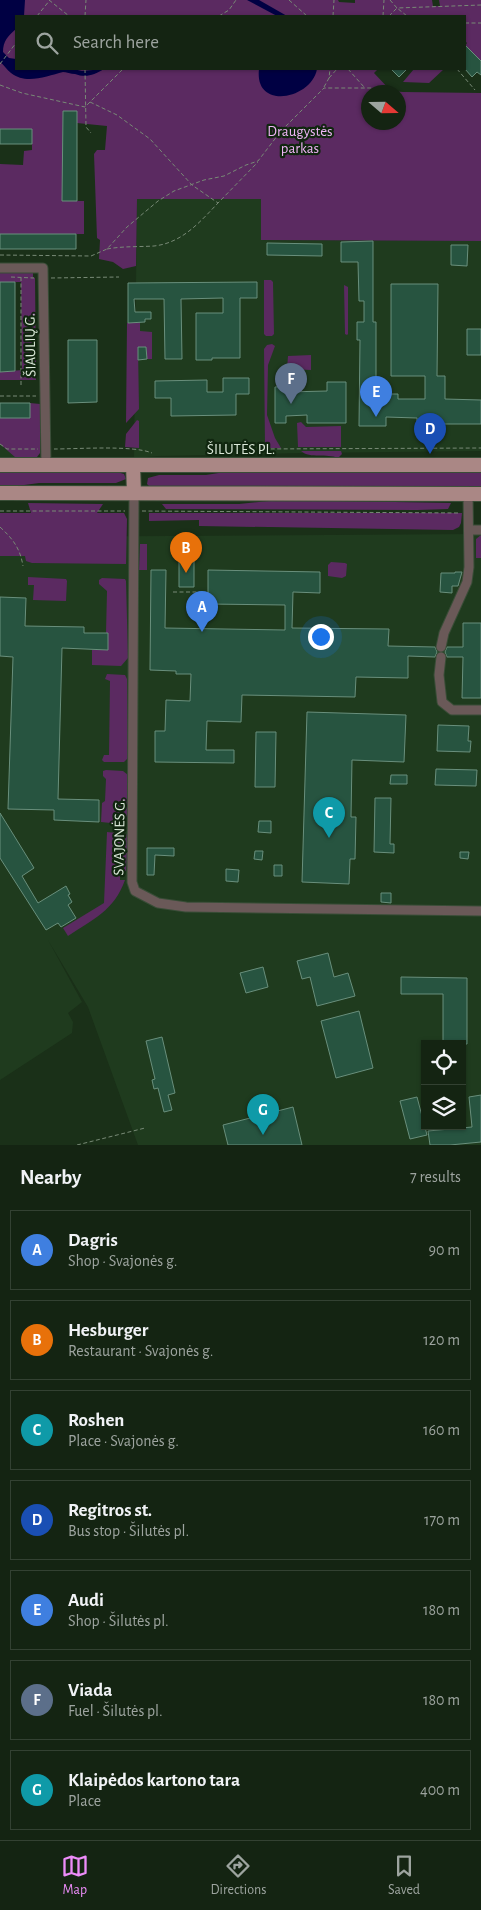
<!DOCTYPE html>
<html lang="en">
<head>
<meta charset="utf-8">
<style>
	:root { --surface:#142412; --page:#1d2c1b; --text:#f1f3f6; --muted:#9da49f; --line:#334132; --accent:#ed8cf9 }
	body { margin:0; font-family:"Alegreya Sans",sans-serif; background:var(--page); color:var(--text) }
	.controls { position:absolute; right:15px; bottom:15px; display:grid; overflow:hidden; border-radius:0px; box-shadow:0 1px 4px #0004 }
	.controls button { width:45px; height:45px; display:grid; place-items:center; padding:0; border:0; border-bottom:1px solid var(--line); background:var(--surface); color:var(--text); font:25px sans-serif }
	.compass { position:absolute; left:361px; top:85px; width:45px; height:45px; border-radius:50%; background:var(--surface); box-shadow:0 1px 4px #0004; rotate:110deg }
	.you { position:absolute; left:320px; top:636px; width:18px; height:18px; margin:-12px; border:4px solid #fff; border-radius:50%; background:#1a73e8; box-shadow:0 0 0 8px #1a73e833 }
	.badge { display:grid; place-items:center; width:32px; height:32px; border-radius:50%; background:var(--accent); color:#fff; font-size:16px; font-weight:700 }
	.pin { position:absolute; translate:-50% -41px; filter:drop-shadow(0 1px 2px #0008) }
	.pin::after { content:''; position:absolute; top:26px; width:18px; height:15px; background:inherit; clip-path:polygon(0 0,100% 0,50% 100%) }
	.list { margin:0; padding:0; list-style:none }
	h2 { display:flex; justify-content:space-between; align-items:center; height:65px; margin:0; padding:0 20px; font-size:21px }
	h2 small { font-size:16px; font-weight:400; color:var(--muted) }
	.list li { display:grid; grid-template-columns:32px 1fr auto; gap:15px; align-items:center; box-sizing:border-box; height:80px; margin:0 10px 10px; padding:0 10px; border:1px solid var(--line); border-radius:0px }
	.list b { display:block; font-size:19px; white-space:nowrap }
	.list p { margin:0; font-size:16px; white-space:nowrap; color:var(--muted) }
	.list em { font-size:16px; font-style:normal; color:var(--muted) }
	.icon { flex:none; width:28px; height:28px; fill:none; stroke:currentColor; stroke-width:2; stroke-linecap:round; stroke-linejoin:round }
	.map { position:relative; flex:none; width:481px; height:1145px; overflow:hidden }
	.search { position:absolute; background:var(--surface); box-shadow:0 1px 4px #0004; left:15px; right:15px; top:15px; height:55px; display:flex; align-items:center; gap:12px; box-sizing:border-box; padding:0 18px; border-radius:0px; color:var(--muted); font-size:19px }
	.sheet { height:695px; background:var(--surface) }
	nav { display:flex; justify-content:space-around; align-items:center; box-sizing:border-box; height:70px; border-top:1px solid var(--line); background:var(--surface); font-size:14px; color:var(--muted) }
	nav a { display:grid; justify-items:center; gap:2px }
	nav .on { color:var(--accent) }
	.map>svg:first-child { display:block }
</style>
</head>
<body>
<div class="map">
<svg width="481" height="1145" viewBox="0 0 481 1145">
	<rect width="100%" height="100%" fill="#1a3018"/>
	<path fill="#1f3b1e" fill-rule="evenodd" d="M137 199H261L262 240 481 241V451L303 453 158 456 134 458Z
		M0 444 7 449 16 458H0Z
		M481 534V1145H138L88 1007 48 940 82 1002 68 1013 73 1022 72 1033 0 1080V537ZM425 1044H462V1126H425Z"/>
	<path fill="#5b2a61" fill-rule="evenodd" d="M0 0H338L339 2 355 3V0H432L433 6H440L439 0H481V61L465 46 467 43 465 41V16H16V69H378L374 73 391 91 403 92 481 93V241L261 240V199H137L136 266 123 269 113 262 99 259 100 240 97 238 94 154 97 150H105L107 126 77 123V111H63L62 201H84V234H0V164L23 165 24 151 32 150V130L0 129ZM368 92H398V122H368Z
		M414 69H444L429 83 403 82Z
		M0 272 33 273V277L35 278 36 380H0V372L22 370 21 282H0Z
		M264 280H271L273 282 274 334 272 336H266L264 334Z
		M344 285 348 287V334L347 335 345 334Z
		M145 319V321H140V331L152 332V359H147L146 347H138L139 409 126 423 127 323 135 322Z
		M272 344 275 346 268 365 267 415 275 438 281 448H265L264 349 267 345Z
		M311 355V370L287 369 288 356Z
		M30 403 40 404V453L37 457 16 458 0 444V418H30Z
		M137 420 139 421V448L125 447 126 434Z
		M301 422 306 427 341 426V447H298L297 423Z
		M301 451H341L342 454 338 458C327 453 310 459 301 451Z
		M0 472H117L124 474 126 479 116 483H39L17 486H0Z
		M225 472H481V487L160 486H149L147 484 148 478 159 475H206Z
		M279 500 451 503 448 509 417 510 166 509 162 504H239Z
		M28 503 103 504 97 513H124L127 519 126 564 32 563 26 561 25 556H0V513H31Z
		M149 513H462L461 523 459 527 453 530 199 526V520L149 521Z
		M481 535V558H476V539Z
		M140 544H147V570H139Z
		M331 562 345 563 347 564 346 576 342 578 328 576V565Z
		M28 577 66 579 67 581 66 601 33 600 34 585H28Z
		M102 578 125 579 126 581 128 658 121 666 92 665V650H108V634L106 633 107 591 99 584V580Z
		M107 674 125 675 127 679 128 758 124 762H104L102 760 104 755H109L110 681 105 679Z
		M106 770 123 771 128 775 129 814 120 824 101 822 102 803 105 801 106 779 103 776V771Z
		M107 832 126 834 128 837 126 871 120 872V880H125C114 911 93 919 68 936L63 928 104 903Z"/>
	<path fill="#000043" d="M0 0H25L24 16H16V29C8 36 3 41 3 52L9 58 16 59V69H73L82 71 104 69C94 75 86 78 75 74 71 74 66 72 63 72 47 76 26 85 11 73 7 70 4 65 0 62Z
		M247 0H259L287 16H277Z
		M259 69H317C312 99 254 111 259 69Z"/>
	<path fill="#275440" stroke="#698f7c" d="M465 45 481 61V75L477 72 472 77 465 69Z
		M391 69H407L399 77Z
		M63 111H77V201H62Z
		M0 129H32V144H0Z
		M0 234H76V249H0Z
		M373 241V322H376V394H398V399H425V376H391V284H438L437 376H445V399L481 400V424H417V418L386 417V426H359L360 340H357V322H364V301H359L358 262H341V242Z
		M267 243 322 244V256L267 255Z
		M451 245H468L467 266 451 265Z
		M0 282H15V371L0 372Z
		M257 282V298H240V358H212V360H196V313H223V298L181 299 182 359H165L164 299H134L135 312H151V319H145V322L128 323V283Z
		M467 329H481V355H467Z
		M68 340H97V402L68 403Z
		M138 347H146L147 359 138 360Z
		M223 378H249V394H236V415L171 416V398H155V381L207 380V392H223Z
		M327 382H346V423H307V415L286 416V423H275V387L286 386V392L327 391Z
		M0 403H30V418H0Z
		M179 560H194V587H179Z
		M151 570H166L165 628 285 630V605L208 604V570L320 572V593L293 592 292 628 389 629 388 646 435 647 437 652 435 657 408 656V678L356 677 355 697 242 695 241 722 207 721 206 750H234V763L155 762V731H165L166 700 190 701 191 674H176V671L150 670Z
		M455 572H462L458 586H452V593L440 592 441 573H455Z
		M0 597 26 598 25 626 84 627V633H108V650L62 648 58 799 99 800V822L54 820V810L8 809 13 657 0 656Z
		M463 623H481V698H462L463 657H447L445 652 447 647H463Z
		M307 712 406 715 404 762 352 760 351 817H356L355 859H350L349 884 302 882Z
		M438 725 469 726 468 741H471L470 752 437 751Z
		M256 732H276L275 787H255Z
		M436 769 477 770 476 786 435 785Z
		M391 775H407V784H390Z
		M375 798H391L390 844H394V853L374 852Z
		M0 813 34 868 22 876 38 903 66 886 70 894 68 895 72 902 68 905 76 918 61 927 58 923 46 930 0 858Z
		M259 821H271V833L258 832Z
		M147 848H174V856L155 855 154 875H147Z
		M255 851H263L262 860 254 859Z
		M460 852H469L468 859 460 858Z
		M274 865H282V876H274Z
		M226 869 239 870 238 882 226 881Z
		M381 893H391V903L381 902Z
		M328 953 334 977 348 973 355 996 317 1006 310 977 302 979 297 961Z
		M263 967 268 987 246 993 240 973Z
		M401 977 467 978V1044H443V994H401Z
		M359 1011 373 1068 336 1078 321 1021Z
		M162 1037 175 1093 168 1095 172 1110 164 1112 158 1088 154 1089 152 1080 155 1079 146 1041Z
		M481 1095V1142L450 1145H430L428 1131 472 1127 469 1097Z
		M417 1097 427 1135 410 1139 400 1101Z
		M293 1107 302 1145H228L223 1125Z"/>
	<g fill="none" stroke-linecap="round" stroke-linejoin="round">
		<defs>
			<path id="street" d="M0 268H43L46 465
				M134 493 132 882 135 891 158 903 186 907 481 911
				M469 530H481
				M441 647 444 633 467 582 469 567 468 494
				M441 657 439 675 442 702 452 710H481"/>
			<path id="primary" d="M0 465H481
				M133 465 134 493
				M0 493 481 494"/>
		</defs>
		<use href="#street" stroke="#394d37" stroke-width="11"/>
		<use href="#primary" stroke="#394d37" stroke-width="16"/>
		<path stroke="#788a76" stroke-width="1" stroke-dasharray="4 2.5" stroke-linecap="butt" d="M49 0 69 16
			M289 0 307 16
			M390 0 397 8 481 5
			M37 16 50 0
			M85 16 86 0
			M219 16 229 10 236 0
			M333 16 334 0
			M383 16 384 0
			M389 16 397 8 407 16
			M465 23H481
			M0 64 16 43
			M85 69 86 127 91 133
			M348 69 364 87
			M457 69 475 90
			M329 78 337 69
			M0 85 22 93 85 107 123 69
			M324 87 329 78 330 69
			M90 102 117 115 150 139 192 185 218 203 258 162
			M107 249C123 246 139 247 154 246 182 243 200 222 218 203
			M0 255 91 256 107 249 127 227 158 201 174 191 204 180 224 176 246 165 258 161 281 131 324 88H393
			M11 277 34 278
			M51 278 119 277
			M21 385V278
			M0 396H36
			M0 444 7 449H38
			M54 449C78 449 133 445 152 453
			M253 454 259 449 481 448
			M0 511H125
			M142 511 460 513
			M0 527C13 539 20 548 23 566
			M173 592H202
			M77 1145 145 1128"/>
		<use href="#street" stroke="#6a5958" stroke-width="9"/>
		<use href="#primary" stroke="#aa8785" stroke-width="14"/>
	</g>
	<g text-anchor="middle" stroke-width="4.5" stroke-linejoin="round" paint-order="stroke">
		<g font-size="15" fill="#efb4f6" stroke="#10260f">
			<text x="300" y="136">Draugystės<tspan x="300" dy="17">parkas</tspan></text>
		</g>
		<g font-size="15" fill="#dae8d8" stroke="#10260f">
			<text transform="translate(30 345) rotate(-91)" y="5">ŠIAULIŲ G.</text>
			<text x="241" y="454">ŠILUTĖS PL.</text>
			<text transform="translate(119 837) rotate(-89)" y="5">SVAJONĖS G.</text>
		</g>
	</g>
</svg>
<div class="controls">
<button><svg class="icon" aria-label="locate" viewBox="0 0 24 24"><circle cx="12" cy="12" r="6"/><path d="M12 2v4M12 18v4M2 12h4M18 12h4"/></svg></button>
<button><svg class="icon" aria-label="layers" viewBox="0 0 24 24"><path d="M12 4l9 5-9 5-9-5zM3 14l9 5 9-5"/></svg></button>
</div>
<svg class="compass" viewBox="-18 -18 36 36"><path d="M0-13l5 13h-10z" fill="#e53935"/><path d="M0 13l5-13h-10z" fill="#9da49f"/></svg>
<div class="you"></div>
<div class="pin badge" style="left:202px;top:632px;background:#3f7fe0">A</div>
<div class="pin badge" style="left:186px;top:573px;background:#e8710a">B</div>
<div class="pin badge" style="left:329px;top:838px;background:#0f9aa8">C</div>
<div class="pin badge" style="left:430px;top:454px;background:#1a4fb4">D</div>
<div class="pin badge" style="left:376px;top:417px;background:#3f7fe0">E</div>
<div class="pin badge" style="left:291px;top:404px;background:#5c6f8a">F</div>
<div class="pin badge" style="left:263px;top:1135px;background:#0f9aa8">G</div>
<div class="search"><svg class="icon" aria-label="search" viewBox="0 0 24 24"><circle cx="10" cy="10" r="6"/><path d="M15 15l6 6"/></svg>Search here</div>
</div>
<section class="sheet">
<h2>Nearby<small>7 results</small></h2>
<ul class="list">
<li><span class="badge" style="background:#3f7fe0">A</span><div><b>Dagris</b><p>Shop · Svajonės g.</p></div><em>90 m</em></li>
<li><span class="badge" style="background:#e8710a">B</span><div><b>Hesburger</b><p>Restaurant · Svajonės g.</p></div><em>120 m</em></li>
<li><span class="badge" style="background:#0f9aa8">C</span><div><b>Roshen</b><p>Place · Svajonės g.</p></div><em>160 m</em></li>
<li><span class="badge" style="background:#1a4fb4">D</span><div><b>Regitros st.</b><p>Bus stop · Šilutės pl.</p></div><em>170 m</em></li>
<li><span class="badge" style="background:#3f7fe0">E</span><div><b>Audi</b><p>Shop · Šilutės pl.</p></div><em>180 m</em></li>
<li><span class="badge" style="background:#5c6f8a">F</span><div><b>Viada</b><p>Fuel · Šilutės pl.</p></div><em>180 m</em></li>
<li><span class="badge" style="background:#0f9aa8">G</span><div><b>Klaipėdos kartono tara</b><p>Place</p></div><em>400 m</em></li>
</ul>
</section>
<nav>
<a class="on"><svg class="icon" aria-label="map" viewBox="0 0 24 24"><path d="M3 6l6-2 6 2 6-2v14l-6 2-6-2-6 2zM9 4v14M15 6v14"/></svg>Map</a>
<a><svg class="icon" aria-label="directions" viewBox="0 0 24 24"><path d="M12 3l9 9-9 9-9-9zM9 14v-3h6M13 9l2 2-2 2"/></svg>Directions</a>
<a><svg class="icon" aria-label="saved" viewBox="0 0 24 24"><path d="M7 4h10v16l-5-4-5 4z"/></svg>Saved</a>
</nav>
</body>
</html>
